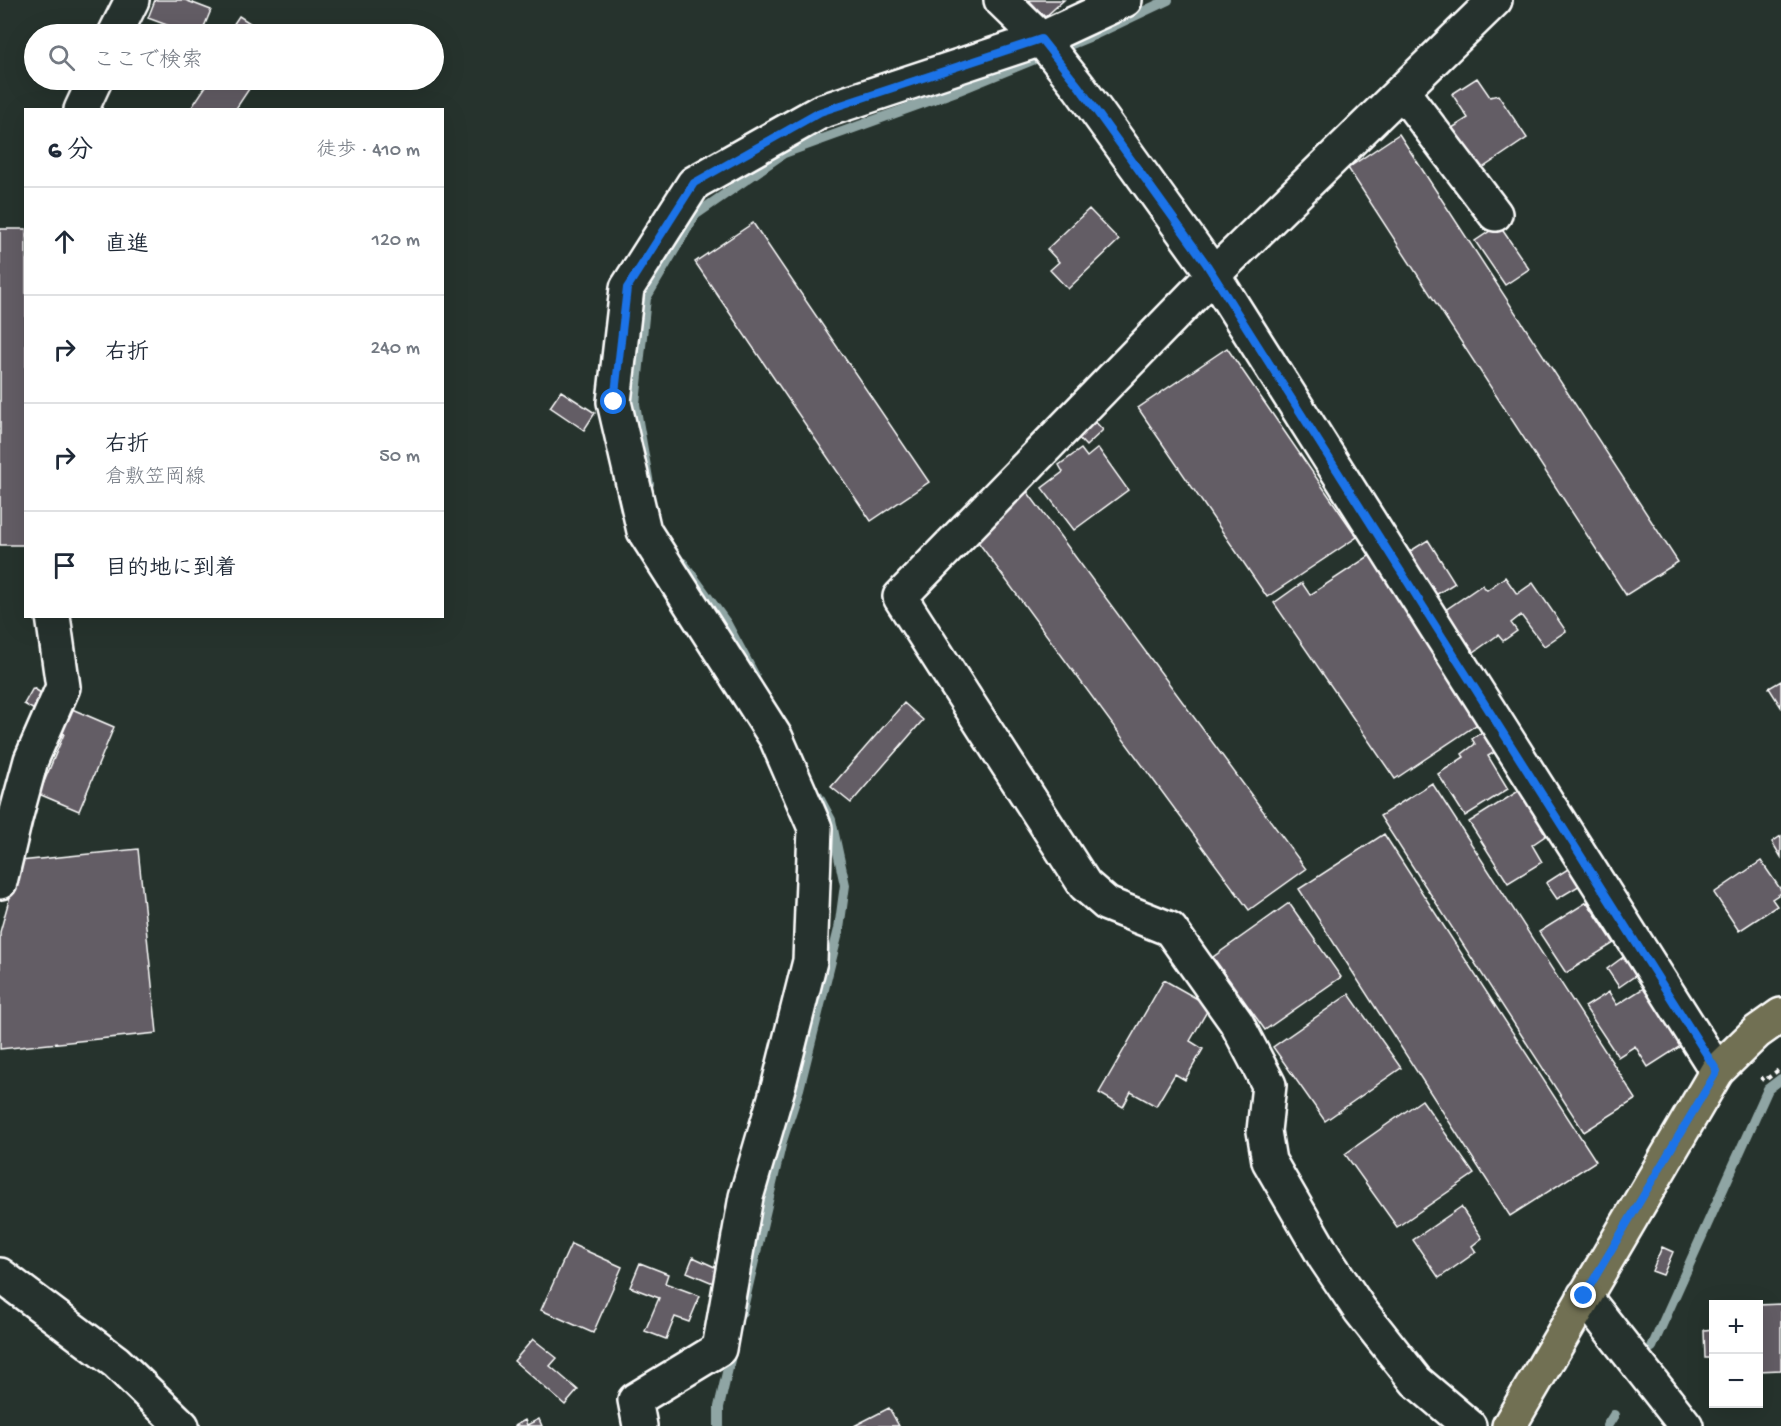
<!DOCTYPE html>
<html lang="ja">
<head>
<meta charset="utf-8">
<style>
	:root { --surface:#fff; --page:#f2f2f3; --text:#1f2937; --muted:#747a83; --line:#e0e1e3 }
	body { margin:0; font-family:"Gochi Hand","Klee One",sans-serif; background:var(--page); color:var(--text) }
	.controls { position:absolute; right:18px; bottom:18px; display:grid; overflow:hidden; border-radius:0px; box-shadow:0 6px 24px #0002 }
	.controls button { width:54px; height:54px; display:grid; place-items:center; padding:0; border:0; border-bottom:2px solid var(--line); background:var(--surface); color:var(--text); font:30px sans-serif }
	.stop { position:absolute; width:18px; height:18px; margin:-14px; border:4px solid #1a73e8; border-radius:50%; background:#fff }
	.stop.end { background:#1a73e8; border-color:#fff; box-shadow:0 2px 6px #0008 }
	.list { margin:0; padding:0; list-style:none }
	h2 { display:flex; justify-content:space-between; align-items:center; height:78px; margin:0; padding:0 24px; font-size:26px }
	h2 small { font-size:20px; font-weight:400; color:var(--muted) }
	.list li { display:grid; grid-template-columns:39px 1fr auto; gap:18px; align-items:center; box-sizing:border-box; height:108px; padding:0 24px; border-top:2px solid var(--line) }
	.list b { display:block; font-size:22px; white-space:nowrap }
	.list p { margin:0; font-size:20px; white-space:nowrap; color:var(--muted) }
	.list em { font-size:20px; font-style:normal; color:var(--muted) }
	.icon { flex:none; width:33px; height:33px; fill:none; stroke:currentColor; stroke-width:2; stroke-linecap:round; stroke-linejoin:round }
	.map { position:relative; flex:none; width:1781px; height:1426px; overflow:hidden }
	.search { position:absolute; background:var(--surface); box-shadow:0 6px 24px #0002; left:24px; top:24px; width:420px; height:66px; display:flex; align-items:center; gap:15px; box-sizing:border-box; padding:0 21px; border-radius:33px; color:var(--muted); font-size:22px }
	.panel { position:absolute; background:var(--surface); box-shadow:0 6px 24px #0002; left:24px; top:108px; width:420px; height:510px; border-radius:0px }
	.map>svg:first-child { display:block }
</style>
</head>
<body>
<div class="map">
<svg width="1781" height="1426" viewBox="0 0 1781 1426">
	<rect width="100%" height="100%" fill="#26332d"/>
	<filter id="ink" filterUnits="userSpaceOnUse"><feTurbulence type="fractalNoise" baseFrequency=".0167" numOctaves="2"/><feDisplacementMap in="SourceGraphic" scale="12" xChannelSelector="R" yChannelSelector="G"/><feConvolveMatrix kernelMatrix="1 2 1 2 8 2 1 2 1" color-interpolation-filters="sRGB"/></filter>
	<g filter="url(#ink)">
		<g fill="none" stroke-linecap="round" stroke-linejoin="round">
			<path stroke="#8fa5a4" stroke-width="10" d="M649 484 635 404 646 298 695 215 784 153 959 90 1096 34 1168 0
				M683 563 727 624 755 676
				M742 1312 782 1141 799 1089 839 929 845 885 831 820 818 796
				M1652 1347 1768 1089 1781 1079
				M719 1426V1407L733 1347
				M1607 1426 1614 1415"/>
		</g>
		<path fill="#645d65" stroke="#fff" stroke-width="1.5" d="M155 0H185L211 10 201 34H191L148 18Z
			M1029 0H1064L1045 17Z
			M239 16 267 34H227Z
			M1477 78 1490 97 1498 95 1527 138 1472 175 1444 133 1468 118 1452 94Z
			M210 80H255L235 110H190Z
			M1399 134 1678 562 1626 595 1348 168Z
			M1089 209 1119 240 1068 289 1050 270 1059 262 1047 249Z
			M753 223 929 482 871 521 695 262Z
			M1499 225 1529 269 1505 285 1475 241Z
			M0 229H26V545H0Z
			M1227 348 1357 537 1267 597 1138 408Z
			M561 391 595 413 584 430 550 407Z
			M1088 414 1103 430 1086 446 1071 430Z
			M1098 448 1128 490 1074 530 1042 488 1063 472 1059 465 1081 449 1087 457Z
			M1026 490 1306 869 1249 910 970 531Z
			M1428 540 1455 583 1431 598 1404 555Z
			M1372 554 1485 719 1395 779 1274 603 1302 583 1310 595Z
			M1505 577 1517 594 1533 583 1566 631 1544 646 1521 615 1511 623 1517 631 1503 641 1498 635 1474 652 1444 611 1482 585 1487 590Z
			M1781 681V707L1769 688Z
			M33 688 46 696 36 711 24 704Z
			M904 703 923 720 851 803 831 787Z
			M65 706 114 727 79 811 39 794 64 734 55 730Z
			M1482 732 1495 752 1488 756 1508 789 1465 816 1438 774 1464 757 1462 754 1475 744 1472 739Z
			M1432 783 1636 1099 1584 1132 1380 816Z
			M1520 790 1548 834 1532 845 1542 862 1508 883 1469 822Z
			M1384 834 1596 1161 1510 1216 1299 889Z
			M1781 836V857L1772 842Z
			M138 849 157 1033 0 1049V932L20 861Z
			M1761 861 1781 890V893L1772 899 1777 906 1739 931 1714 893Z
			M1571 867 1582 884 1557 899 1546 883Z
			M1587 902 1614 943 1566 973 1539 932Z
			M1289 903 1341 977 1265 1030 1213 957Z
			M1626 955 1639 973 1619 987 1607 969Z
			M1164 980 1210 1006 1190 1041 1203 1049 1185 1080 1175 1074 1156 1106 1131 1092 1123 1107 1099 1093Z
			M1650 984 1687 1042 1648 1067 1635 1046 1618 1057 1585 1007 1609 992 1617 1005Z
			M1349 994 1401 1068 1325 1121 1273 1047Z
			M1422 1100 1474 1174 1397 1227 1345 1154Z
			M1461 1207 1482 1238 1472 1246 1476 1252 1439 1278 1413 1240Z
			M571 1244 622 1267 593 1333 541 1310Z
			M1662 1247 1673 1252 1663 1275 1652 1271Z
			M693 1257 719 1269 713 1283 687 1272Z
			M640 1263 668 1274 665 1283 700 1296 689 1322 675 1317 666 1339 645 1331 659 1298 630 1287Z
			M1781 1304V1370L1758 1371V1305Z
			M1714 1329V1358H1705L1704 1330Z
			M533 1339 557 1358 550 1366 578 1390 565 1405 514 1361Z
			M889 1408 899 1426H854Z
			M539 1419 542 1426H514L525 1420 527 1425Z"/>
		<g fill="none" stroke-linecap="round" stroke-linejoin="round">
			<defs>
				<path id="minor" d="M1001 0 1041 39 1079 87 1207 265 1717 1071
					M115 34 132 0
					M1402 91 1495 214
					M81 110 95 80
					M0 882 15 819 31 760 63 687 53 616
					M0 1275 116 1362 182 1426
					M1584 1296 1686 1426
					M640 1426 635 1400 719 1349 746 1197 778 1088 810 961 815 828 776 738 644 531 614 402 627 288 694 183 820 112 1041 39 1125 0
					M1469 1426 1416 1381 1360 1310 1325 1258 1269 1161 1264 1131 1269 1085 1236 1022 1170 929 1107 904 1085 885 900 597 1213 275 1495 0"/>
				<path id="major" d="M1509 1426 1717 1071 1757 1032 1781 1015"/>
			</defs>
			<use href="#minor" stroke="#fff" stroke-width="38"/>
			<use href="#major" stroke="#fff" stroke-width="38"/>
			<path stroke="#fff" stroke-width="4" stroke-dasharray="4.5 4.5" stroke-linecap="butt" d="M1761 1077 1764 1081 1781 1068"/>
			<use href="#minor" stroke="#26332d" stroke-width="33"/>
			<use href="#major" stroke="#716f52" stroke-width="33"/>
		</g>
	</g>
	<g fill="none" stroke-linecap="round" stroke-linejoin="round" filter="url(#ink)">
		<path stroke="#1a73e8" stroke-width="8" d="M614 402 627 288 694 183 820 112 1041 39 1079 87 1207 265 1717 1071 1584 1296"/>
	</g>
</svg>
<div class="controls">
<button>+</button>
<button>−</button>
</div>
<div class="stop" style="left:614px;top:402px"></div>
<div class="stop end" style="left:1584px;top:1296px"></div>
<div class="search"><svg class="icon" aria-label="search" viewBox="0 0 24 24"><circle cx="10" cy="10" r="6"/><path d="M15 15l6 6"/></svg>ここで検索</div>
<section class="panel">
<h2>6 分<small>徒歩 · 410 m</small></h2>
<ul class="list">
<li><svg class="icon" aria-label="ahead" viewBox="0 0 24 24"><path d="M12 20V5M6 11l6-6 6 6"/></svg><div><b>直進</b></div><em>120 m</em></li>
<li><svg class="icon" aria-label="right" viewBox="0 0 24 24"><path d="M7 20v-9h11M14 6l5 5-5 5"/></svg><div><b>右折</b></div><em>240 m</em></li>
<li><svg class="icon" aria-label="right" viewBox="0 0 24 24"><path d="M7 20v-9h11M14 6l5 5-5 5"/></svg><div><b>右折</b><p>倉敷笠岡線</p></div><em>50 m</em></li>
<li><svg class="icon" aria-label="arrive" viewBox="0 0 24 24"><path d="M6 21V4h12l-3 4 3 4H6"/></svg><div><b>目的地に到着</b></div></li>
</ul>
</section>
</div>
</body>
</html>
